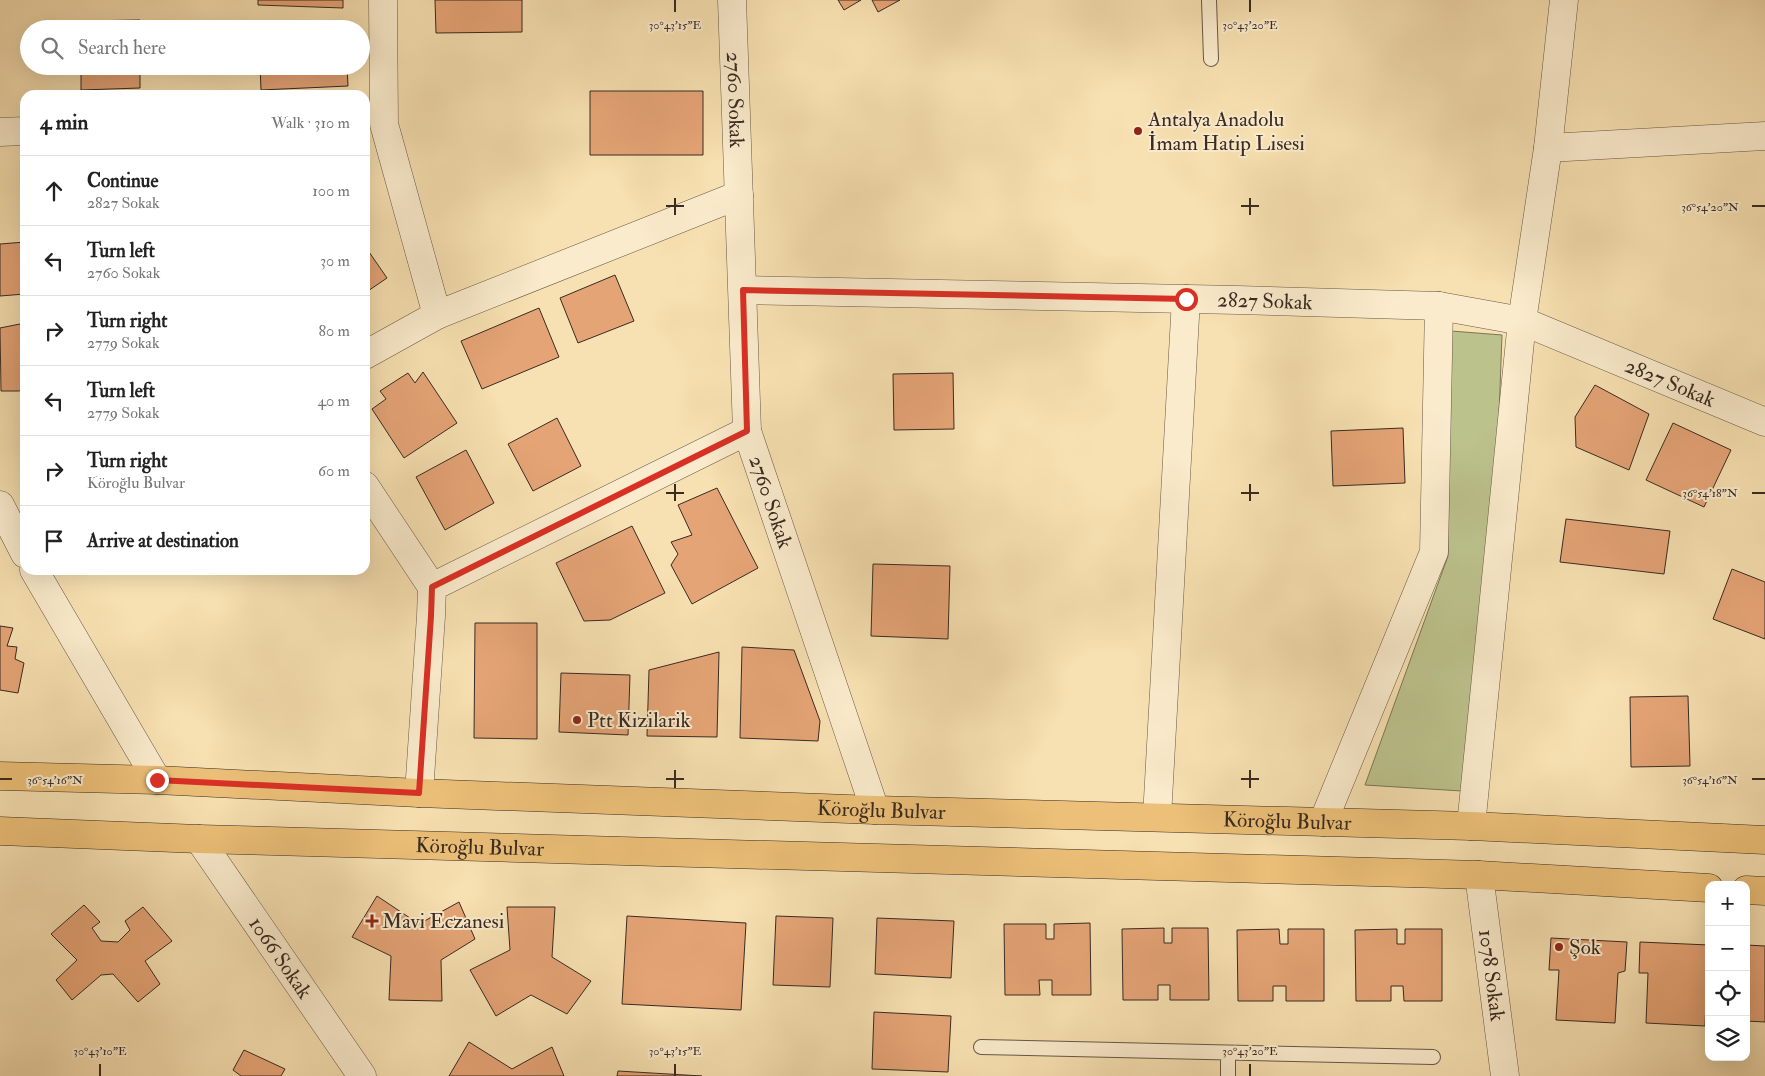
<!DOCTYPE html>
<html lang="en">
<head>
<meta charset="utf-8">
<style>
	:root { --surface:#fff; --page:#f6f6f6; --text:#222; --muted:#767676; --line:#e0e0e0 }
	body { margin:0; font-family:"IM FELL Double Pica",serif; background:var(--page); color:var(--text) }
	.controls { position:absolute; right:15px; bottom:15px; display:grid; overflow:hidden; border-radius:10px; box-shadow:0 5px 20px #0002 }
	.controls button { width:45px; height:45px; display:grid; place-items:center; padding:0; border:0; border-bottom:1px solid var(--line); background:var(--surface); color:var(--text); font:25px sans-serif }
	.stop { position:absolute; width:15px; height:15px; margin:-11px; border:4px solid #d93025; border-radius:50%; background:#fff }
	.stop.end { background:#d93025; border-color:#fff; box-shadow:0 1px 5px #0008 }
	.list { margin:0; padding:0; list-style:none }
	h2 { display:flex; justify-content:space-between; align-items:center; height:65px; margin:0; padding:0 20px; font-size:21px }
	h2 small { font-size:16px; font-weight:400; color:var(--muted) }
	.list li { display:grid; grid-template-columns:32px 1fr auto; gap:15px; align-items:center; box-sizing:border-box; height:70px; padding:0 20px; border-top:1px solid var(--line) }
	.list b { display:block; font-size:19px; white-space:nowrap }
	.list p { margin:0; font-size:16px; white-space:nowrap; color:var(--muted) }
	.list em { font-size:16px; font-style:normal; color:var(--muted) }
	.icon { flex:none; width:28px; height:28px; fill:none; stroke:currentColor; stroke-width:2; stroke-linecap:round; stroke-linejoin:round }
	.map { position:relative; flex:none; width:1765px; height:1076px; overflow:hidden }
	.search { position:absolute; background:var(--surface); box-shadow:0 5px 20px #0002; left:20px; top:20px; width:350px; height:55px; display:flex; align-items:center; gap:12px; box-sizing:border-box; padding:0 18px; border-radius:28px; color:var(--muted); font-size:19px }
	.panel { position:absolute; background:var(--surface); box-shadow:0 5px 20px #0002; left:20px; top:90px; width:350px; height:485px; border-radius:15px }
	.map>svg:first-child { display:block }
</style>
</head>
<body>
<div class="map">
<svg width="1765" height="1076" viewBox="0 0 1765 1076">
	<rect width="100%" height="100%" fill="#f7e0b1"/>
	<filter id="stains"><feTurbulence type="fractalNoise" baseFrequency=".004" numOctaves="4"/><feColorMatrix values="0 0 0 0 .2 0 0 0 0 .09 0 0 0 0 .02 0 0 0 .5 -.17"/></filter>
	<radialGradient id="worn" r=".72"><stop offset=".6" stop-color="#630" stop-opacity="0"/><stop offset="1" stop-color="#630" stop-opacity=".3"/></radialGradient>
	<path fill="#bcc28c" stroke="#7a7657" d="M1451 331 1502 335 1495 522 1462 791 1365 785 1448 556Z"/>
	<path fill="#e5a476" stroke="#392a22" d="M258 0H343V8L258 5Z
		M435 0H522V32L436 33Z
		M838 0H861L844 10Z
		M872 0H900L878 12Z
		M140 20V29H80V21Z
		M81 66H140V88L81 90Z
		M260 66H347L348 86 261 90Z
		M590 91H703V155H590Z
		M25 242V294L0 296V244Z
		M365 249H367L387 278 365 293Z
		M615 275 634 321 578 343 560 298Z
		M539 308 559 357 482 389 461 341Z
		M25 323V388L19 391H1L0 328Z
		M423 372 457 423 404 458 372 409 386 399 380 391 408 373 415 383Z
		M953 373 954 429 894 430 893 374Z
		M1595 385 1649 414 1629 470 1576 447 1575 417Z
		M557 418 581 466 533 491 508 444Z
		M1673 423 1731 450 1704 507 1646 480Z
		M1403 428 1405 483 1333 486 1331 431Z
		M466 450 494 503 445 530 416 477Z
		M717 488 758 568 692 604 671 565 678 554 671 542 692 535 678 505Z
		M1566 519 1670 531 1664 574 1560 562Z
		M632 526 665 593 610 620 584 621 556 563Z
		M873 564 950 566 948 639 871 636Z
		M1732 569 1765 582V639L1713 619Z
		M475 623H537V739L474 738Z
		M0 626 13 628 7 646 17 647 15 659 24 663 18 693 0 690Z
		M742 647 794 650 820 721 818 741 740 738Z
		M719 652 717 737 647 736 649 670Z
		M561 673 630 675 628 735 559 732Z
		M1688 696 1690 766 1631 767 1630 697Z
		M377 896 419 924 459 902 475 939 441 960 442 1001 389 1000 391 956 352 937Z
		M84 905 100 922 92 928 101 941 118 942 130 930 125 921 143 907 172 941 145 961 160 984 138 1002 113 974 101 975 72 1000 56 980 77 960 51 934Z
		M507 907H555L552 957 591 981 567 1014 531 995 496 1016 470 970 510 950Z
		M627 916 746 923 741 1010 622 1004Z
		M776 916 833 918 830 987 773 985Z
		M877 918 954 921 951 978 875 974Z
		M1090 923 1091 995H1052V980H1039L1040 995H1005L1004 924H1046V939H1054V924Z
		M1164 928V943H1172V928H1208L1209 1000H1170V985H1158V1000H1123L1122 929Z
		M1279 929 1280 944H1288V929H1324V1001H1286V986H1273V1001H1238L1237 930Z
		M1397 929V944H1405V929H1442V1001H1404L1403 986H1391V1001H1356L1355 930Z
		M1551 938 1627 942 1625 971 1618 973 1615 1023 1556 1020 1559 970H1549Z
		M1640 942 1709 945V976H1707L1705 1026 1646 1023 1648 973H1639Z
		M1746 945 1765 946V1022L1746 1021Z
		M874 1012 951 1016 948 1072 872 1069Z
		M469 1042 512 1069 552 1047 564 1076H449Z
		M244 1050 285 1069 281 1076H241L233 1070Z
		M618 1071 702 1076H617Z"/>
	<g fill="none" stroke-linecap="round" stroke-linejoin="round">
		<defs>
			<path id="service" d="M1209 0 1211 59
				M981 1047 1433 1057
				M1228 1076V1053"/>
			<g id="minor">
				<path d="M383 0 384 124 437 315"/>
				<path id="s1" d="M732 0 747 431 875 810"/>
				<path d="M0 132 25 131"/>
				<path d="M1548 148 1765 136"/>
				<path id="s2" d="M743 290 1238 300 1439 306 1522 321 1765 422"/>
				<path d="M365 355 437 315 739 195"/>
				<path d="M365 486 432 587"/>
				<path d="M0 505 25 554"/>
				<path d="M34 570 157 780"/>
				<path d="M419 793 431 616 432 587 747 431"/>
				<path d="M1157 817 1186 299"/>
				<path d="M1323 822 1434 552 1439 306"/>
				<path d="M1471 826 1522 321 1548 148 1564 0"/>
				<path id="s3" d="M199 839 362 1076"/>
				<path id="s4" d="M1479 875 1505 1076"/>
			</g>
			<g id="primary">
				<path id="s5" d="M0 776 157 780 419 793 875 810 1471 826 1765 840"/>
				<path id="s6" d="M0 831 199 839 1479 875 1709 888"/>
				<path d="M1746 890 1765 891"/>
			</g>
		</defs>
		<use href="#service" stroke="#685846" stroke-width="16"/>
		<use href="#minor" stroke="#685846" stroke-width="29"/>
		<use href="#primary" stroke="#392a22" stroke-width="29"/>
		<use href="#service" stroke="#faebcc" stroke-width="14"/>
		<use href="#minor" stroke="#faebcc" stroke-width="28"/>
		<use href="#primary" stroke="#ecc078" stroke-width="28"/>
	</g>
	<g fill="none" stroke-linecap="round" stroke-linejoin="round">
		<path stroke="#d93025" stroke-width="6" d="M157 780 419 793 431 616 432 587 747 431 743 290 1186 299"/>
	</g>
	<path fill="none" stroke="#392a22" stroke-width="2" d="M675 0V12M1250 0V12M675 198V215M1250 198V215M666 206H684M1241 206H1259M1752 206H1765M675 484V501M1250 484V501M666 493H684M1241 493H1259M1752 493H1765M675 770V788M1250 770V788M0 779H12M666 779H684M1241 779H1259M1752 779H1765M100 1064V1076M675 1064V1076M1250 1064V1076"/>
	<g fill="#8f2418" stroke="#faebcc" stroke-width="2">
		<circle cx="1138" cy="131" r="5"/>
		<circle cx="577" cy="720" r="5"/>
		<path d="M369.5 913.5h5v5h5v5h-5v5h-5v-5h-5v-5h5z"/>
		<circle cx="1559" cy="947" r="5"/>
	</g>
	<g text-anchor="middle" stroke-width="4" stroke-linejoin="round" paint-order="stroke">
		<g font-size="21" fill="#392a22" stroke="#faebcc">
			<text dy="7" stroke="none"><textPath href="#s1" startOffset="100">2760 Sokak</textPath></text>
			<text dy="7" stroke="none"><textPath href="#s2" startOffset="522">2827 Sokak</textPath></text>
			<text dy="7" stroke="none"><textPath href="#s2" startOffset="941">2827 Sokak</textPath></text>
			<text dy="7" stroke="none"><textPath href="#s1" startOffset="506">2760 Sokak</textPath></text>
			<text dy="7" stroke="none"><textPath href="#s5" startOffset="882">Köroğlu Bulvar</textPath></text>
			<text dy="7" stroke="none"><textPath href="#s5" startOffset="1288">Köroğlu Bulvar</textPath></text>
			<text dy="7" stroke="none"><textPath href="#s6" startOffset="480">Köroğlu Bulvar</textPath></text>
			<text dy="7" stroke="none"><textPath href="#s3" startOffset="144">1066 Sokak</textPath></text>
			<text dy="7" stroke="none"><textPath href="#s4" startOffset="101">1078 Sokak</textPath></text>
		</g>
		<g font-size="21" fill="#392a22" stroke="#faebcc" text-anchor="start">
			<text x="1148" y="126">Antalya Anadolu<tspan x="1148" dy="24">İmam Hatip Lisesi</tspan></text>
			<text x="587" y="727">Ptt Kizilarik</text>
			<text x="382" y="928">Mavi Eczanesi</text>
			<text x="1569" y="954">Şok</text>
		</g>
	</g>
	<g font-size="12" text-anchor="middle" fill="#392a22" stroke="#faebcc" stroke-width="4" stroke-linejoin="round" paint-order="stroke">
		<text x="675" y="29">30°43'15"E</text>
		<text x="1250" y="29">30°43'20"E</text>
		<text x="1710" y="211">36°54'20"N</text>
		<text x="1710" y="497">36°54'18"N</text>
		<text x="55" y="784">36°54'16"N</text>
		<text x="1710" y="784">36°54'16"N</text>
		<text x="100" y="1055">30°43'10"E</text>
		<text x="675" y="1055">30°43'15"E</text>
		<text x="1250" y="1055">30°43'20"E</text>
	</g>
	<rect width="100%" height="100%" filter="url(#stains)"/>
	<rect width="100%" height="100%" fill="url(#worn)"/>
</svg>
<div class="controls">
<button>+</button>
<button>−</button>
<button><svg class="icon" aria-label="locate" viewBox="0 0 24 24"><circle cx="12" cy="12" r="6"/><path d="M12 2v4M12 18v4M2 12h4M18 12h4"/></svg></button>
<button><svg class="icon" aria-label="layers" viewBox="0 0 24 24"><path d="M12 4l9 5-9 5-9-5zM3 14l9 5 9-5"/></svg></button>
</div>
<div class="stop" style="left:1186px;top:299px"></div>
<div class="stop end" style="left:157px;top:780px"></div>
<div class="search"><svg class="icon" aria-label="search" viewBox="0 0 24 24"><circle cx="10" cy="10" r="6"/><path d="M15 15l6 6"/></svg>Search here</div>
<section class="panel">
<h2>4 min<small>Walk · 310 m</small></h2>
<ul class="list">
<li><svg class="icon" aria-label="ahead" viewBox="0 0 24 24"><path d="M12 20V5M6 11l6-6 6 6"/></svg><div><b>Continue</b><p>2827 Sokak</p></div><em>100 m</em></li>
<li><svg class="icon" aria-label="left" viewBox="0 0 24 24"><path d="M17 20v-9H6M10 6l-5 5 5 5"/></svg><div><b>Turn left</b><p>2760 Sokak</p></div><em>30 m</em></li>
<li><svg class="icon" aria-label="right" viewBox="0 0 24 24"><path d="M7 20v-9h11M14 6l5 5-5 5"/></svg><div><b>Turn right</b><p>2779 Sokak</p></div><em>80 m</em></li>
<li><svg class="icon" aria-label="left" viewBox="0 0 24 24"><path d="M17 20v-9H6M10 6l-5 5 5 5"/></svg><div><b>Turn left</b><p>2779 Sokak</p></div><em>40 m</em></li>
<li><svg class="icon" aria-label="right" viewBox="0 0 24 24"><path d="M7 20v-9h11M14 6l5 5-5 5"/></svg><div><b>Turn right</b><p>Köroğlu Bulvar</p></div><em>60 m</em></li>
<li><svg class="icon" aria-label="arrive" viewBox="0 0 24 24"><path d="M6 21V4h12l-3 4 3 4H6"/></svg><div><b>Arrive at destination</b></div></li>
</ul>
</section>
</div>
</body>
</html>
